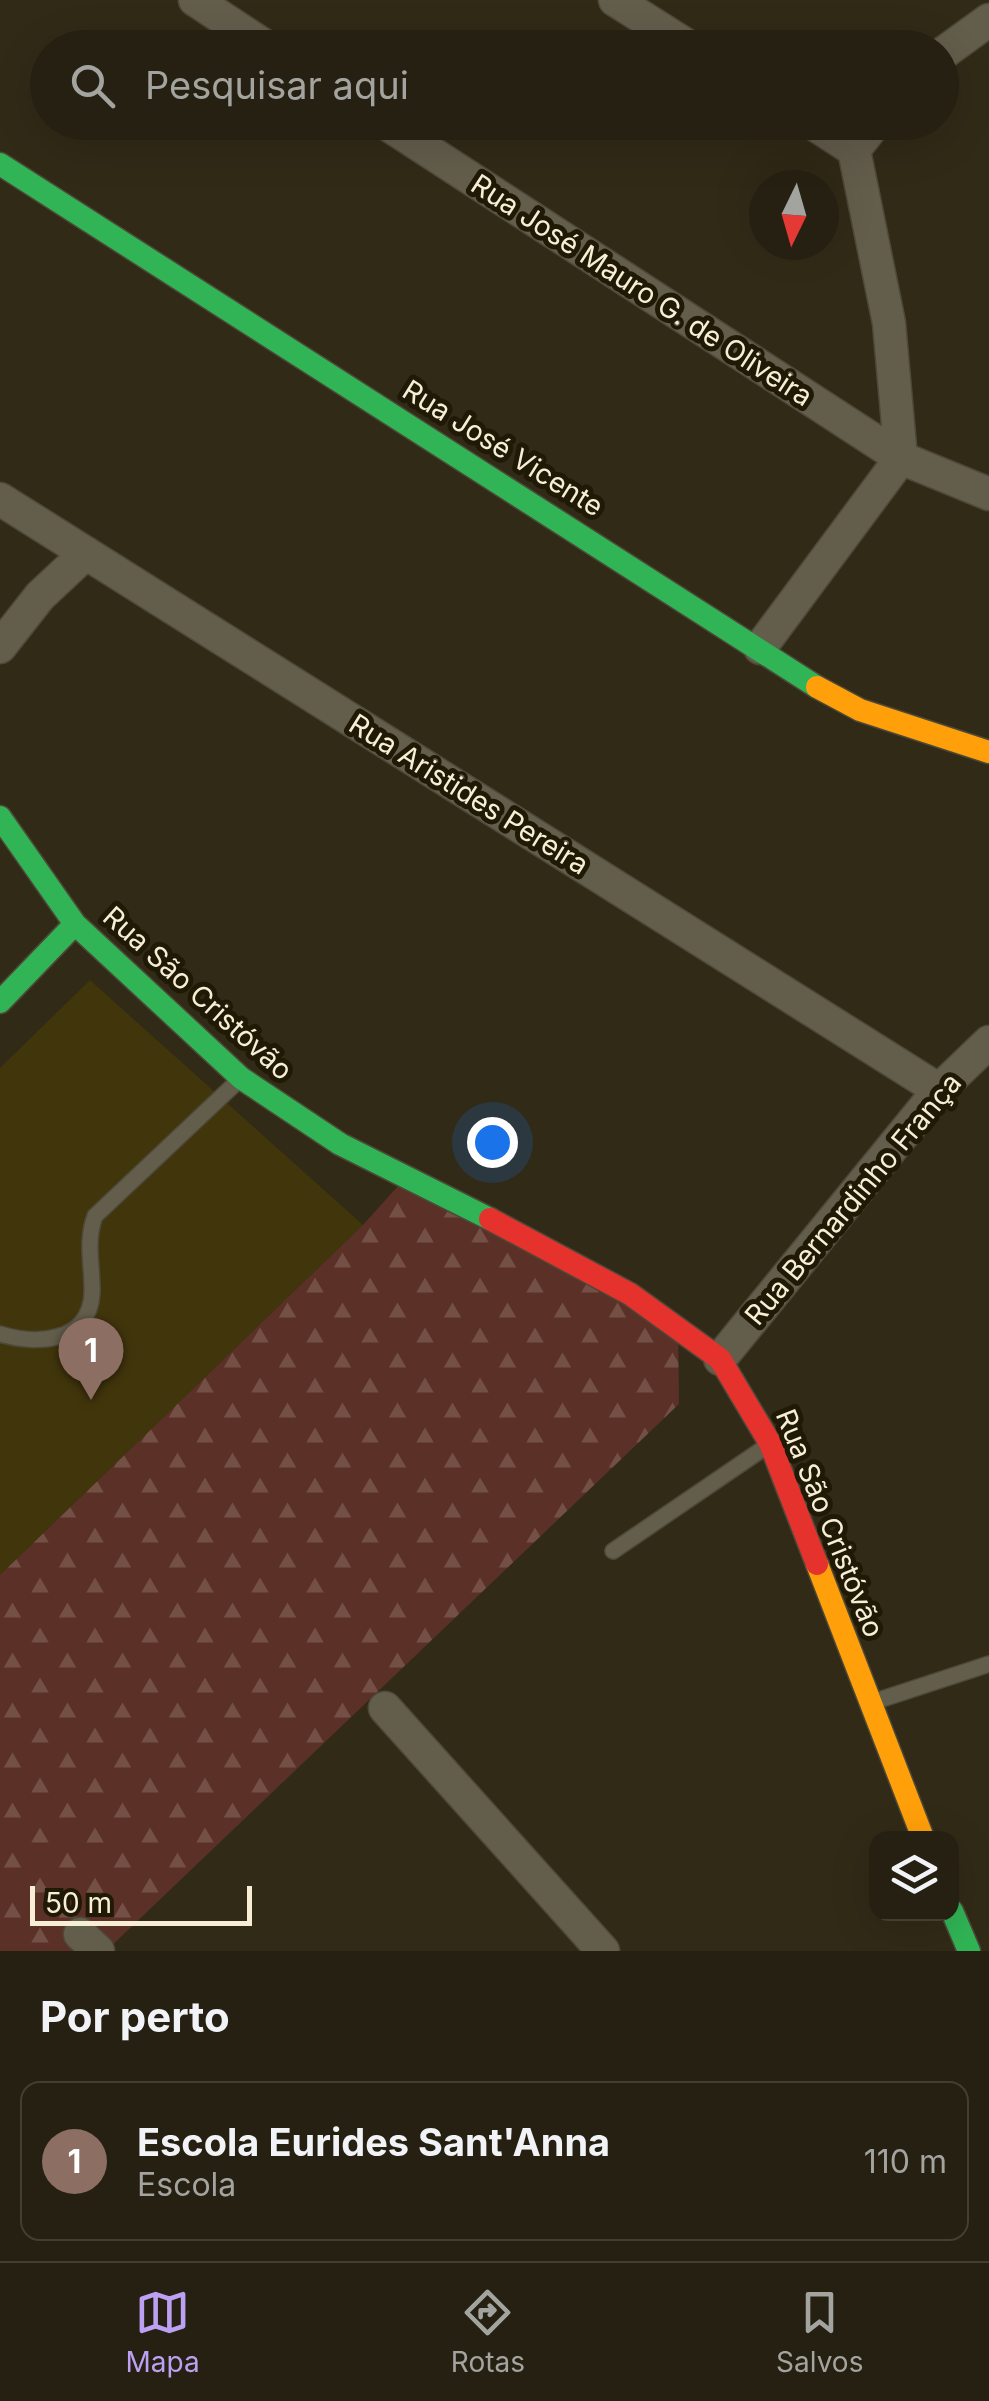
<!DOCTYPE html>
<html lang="pt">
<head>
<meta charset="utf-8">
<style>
	:root { --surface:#252011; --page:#312d1f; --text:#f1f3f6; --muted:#a3a39f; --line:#423e31; --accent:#bca0f2 }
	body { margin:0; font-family:Inter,sans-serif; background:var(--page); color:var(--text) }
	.controls { position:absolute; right:30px; bottom:30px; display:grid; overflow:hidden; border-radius:20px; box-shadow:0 10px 40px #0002 }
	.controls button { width:90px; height:90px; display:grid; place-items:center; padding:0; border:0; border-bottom:2px solid var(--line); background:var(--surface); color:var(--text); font:50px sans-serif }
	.compass { position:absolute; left:749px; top:170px; width:90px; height:90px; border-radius:50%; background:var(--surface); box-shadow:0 10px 40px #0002; rotate:185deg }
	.scale { position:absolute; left:30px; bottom:25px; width:222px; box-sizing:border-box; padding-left:10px; border:5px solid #f7eed5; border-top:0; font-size:28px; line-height:35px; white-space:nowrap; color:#f7eed5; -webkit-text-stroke:8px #1f1906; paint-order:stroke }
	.you { position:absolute; left:492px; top:1142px; width:35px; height:35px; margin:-25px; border:8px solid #fff; border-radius:50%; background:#1a73e8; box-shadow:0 0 0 15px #1a73e833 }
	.badge { display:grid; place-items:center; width:65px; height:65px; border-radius:50%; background:var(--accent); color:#fff; font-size:32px; font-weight:700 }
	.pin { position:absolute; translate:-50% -82px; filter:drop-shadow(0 2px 5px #0008) }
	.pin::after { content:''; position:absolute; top:52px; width:35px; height:30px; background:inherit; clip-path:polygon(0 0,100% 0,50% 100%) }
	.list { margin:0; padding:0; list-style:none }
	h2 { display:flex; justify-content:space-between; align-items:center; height:130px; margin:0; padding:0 40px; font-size:42px }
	h2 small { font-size:32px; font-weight:400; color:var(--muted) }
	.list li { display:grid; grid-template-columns:65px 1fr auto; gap:30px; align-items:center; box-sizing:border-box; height:160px; margin:0 20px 20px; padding:0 20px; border:2px solid var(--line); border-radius:20px }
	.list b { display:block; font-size:38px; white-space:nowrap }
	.list p { margin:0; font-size:32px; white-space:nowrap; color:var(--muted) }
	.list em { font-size:32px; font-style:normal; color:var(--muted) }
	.icon { flex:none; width:55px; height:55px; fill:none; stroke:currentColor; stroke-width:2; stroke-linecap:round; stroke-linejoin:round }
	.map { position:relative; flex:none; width:989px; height:1951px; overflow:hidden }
	.search { position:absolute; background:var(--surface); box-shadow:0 10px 40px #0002; left:30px; right:30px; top:30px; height:110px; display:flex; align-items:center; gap:25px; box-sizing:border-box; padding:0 35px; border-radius:55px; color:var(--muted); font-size:38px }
	.sheet { height:310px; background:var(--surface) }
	nav { display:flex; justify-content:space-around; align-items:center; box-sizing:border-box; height:140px; border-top:2px solid var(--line); background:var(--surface); font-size:28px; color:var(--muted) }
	nav a { display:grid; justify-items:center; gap:5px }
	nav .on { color:var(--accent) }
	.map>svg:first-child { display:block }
</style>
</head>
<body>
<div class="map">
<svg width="989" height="1951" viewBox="0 0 989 1951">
	<defs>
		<pattern id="forest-firs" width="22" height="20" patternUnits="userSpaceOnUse" patternTransform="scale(2.5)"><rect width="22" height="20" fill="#5b3127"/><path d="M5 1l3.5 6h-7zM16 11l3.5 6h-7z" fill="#734f45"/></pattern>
	</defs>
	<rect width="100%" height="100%" fill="#312a17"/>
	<path fill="#41350c" d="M90 980 363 1225 0 1575V1068Z"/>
	<path fill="url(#forest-firs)" d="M408 1175 678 1323 679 1404 106 1951H0V1575L363 1225Z"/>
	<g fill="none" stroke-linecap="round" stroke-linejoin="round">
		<defs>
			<path id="lane" d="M0 1334C36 1345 89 1343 92 1294 93 1266 85 1243 95 1216L238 1081
				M613 1551 767 1446
				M873 1702 989 1664"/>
			<path id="street" d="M195 0 268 48
				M615 0 691 48
				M942 54 989 20
				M384 122 901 458 989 494
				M811 122 854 150
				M854 150 889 323 901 458
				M854 150 876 122
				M0 499 939 1090
				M0 647 40 596 86 553
				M760 648 901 458
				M720 1359 939 1090 989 1042
				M385 1708 603 1951
				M80 1934 98 1951"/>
			<path id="fast" d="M0 164 817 687
				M0 817 75 924 241 1078 340 1144 490 1219
				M0 1002 75 924
				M952 1911 969 1951"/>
			<path id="slow" d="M817 687 860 710 989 752
				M817 1564 923 1838"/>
			<path id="jam" d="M490 1219 630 1294 720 1359 770 1443 817 1564"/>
		</defs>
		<use href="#lane" stroke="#4d4838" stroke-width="18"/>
		<use href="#street" stroke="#4d4838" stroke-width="35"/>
		<use href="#fast" stroke="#4d4838" stroke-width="25"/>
		<use href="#slow" stroke="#4d4838" stroke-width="25"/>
		<use href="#jam" stroke="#4d4838" stroke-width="25"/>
		<use href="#lane" stroke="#635d4c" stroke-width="15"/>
		<use href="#street" stroke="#635d4c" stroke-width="32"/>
		<use href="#fast" stroke="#30b455" stroke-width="22"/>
		<use href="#slow" stroke="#ff9f0a" stroke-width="22"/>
		<use href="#jam" stroke="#e5322d" stroke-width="22"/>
	</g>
	<g text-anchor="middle" stroke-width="10" stroke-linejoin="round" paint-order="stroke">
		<g font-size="28" fill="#f7eed5" stroke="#1f1906">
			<text transform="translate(642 290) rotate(33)" y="10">Rua José Mauro G. de Oliveira</text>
			<text transform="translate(503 448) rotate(32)" y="10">Rua José Vicente</text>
			<text transform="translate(469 794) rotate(32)" y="10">Rua Aristides Pereira</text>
			<text transform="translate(198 993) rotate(42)" y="10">Rua São Cristóvão</text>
			<text transform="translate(853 1199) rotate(-50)" y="10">Rua Bernardinho França</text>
			<text transform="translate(830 1523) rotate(68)" y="10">Rua São Cristóvão</text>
		</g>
	</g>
</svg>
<div class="controls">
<button><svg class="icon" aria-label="layers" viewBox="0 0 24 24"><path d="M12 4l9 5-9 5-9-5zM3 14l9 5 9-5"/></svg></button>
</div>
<svg class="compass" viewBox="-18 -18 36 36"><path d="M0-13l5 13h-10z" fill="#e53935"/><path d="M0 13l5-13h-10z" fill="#a3a39f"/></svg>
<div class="scale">50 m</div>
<div class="you"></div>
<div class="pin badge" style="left:91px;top:1400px;background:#8d6e63">1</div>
<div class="search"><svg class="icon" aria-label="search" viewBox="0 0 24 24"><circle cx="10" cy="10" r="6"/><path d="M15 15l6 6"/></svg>Pesquisar aqui</div>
</div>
<section class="sheet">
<h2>Por perto<small></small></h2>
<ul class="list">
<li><span class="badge" style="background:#8d6e63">1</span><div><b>Escola Eurides Sant'Anna</b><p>Escola</p></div><em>110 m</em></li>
</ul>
</section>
<nav>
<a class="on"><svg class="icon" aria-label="map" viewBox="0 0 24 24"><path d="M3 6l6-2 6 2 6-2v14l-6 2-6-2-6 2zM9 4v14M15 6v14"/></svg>Mapa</a>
<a><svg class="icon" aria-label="directions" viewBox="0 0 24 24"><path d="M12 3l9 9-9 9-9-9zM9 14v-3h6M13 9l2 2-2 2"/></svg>Rotas</a>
<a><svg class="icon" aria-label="saved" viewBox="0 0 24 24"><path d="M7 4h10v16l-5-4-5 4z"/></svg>Salvos</a>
</nav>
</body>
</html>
